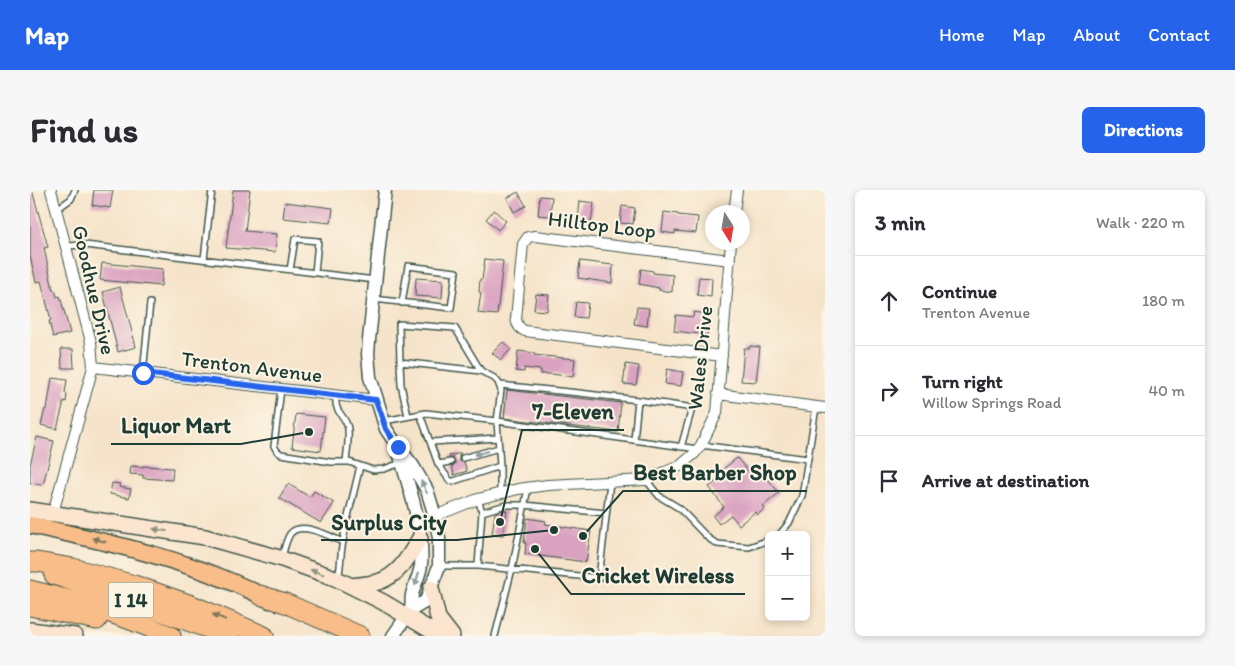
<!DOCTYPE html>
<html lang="en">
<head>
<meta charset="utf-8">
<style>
	:root { --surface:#fff; --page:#f7f7f7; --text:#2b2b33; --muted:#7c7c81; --line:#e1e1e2; --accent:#2563eb }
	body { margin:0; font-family:Itim,sans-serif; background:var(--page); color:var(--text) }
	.controls { position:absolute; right:15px; bottom:15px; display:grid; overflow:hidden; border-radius:8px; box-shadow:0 2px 8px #0003 }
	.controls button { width:45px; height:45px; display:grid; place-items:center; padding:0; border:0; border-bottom:1px solid var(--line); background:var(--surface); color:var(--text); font:25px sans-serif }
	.compass { position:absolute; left:675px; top:15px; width:45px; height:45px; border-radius:50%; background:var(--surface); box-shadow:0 2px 8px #0003; rotate:169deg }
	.stop { position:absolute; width:15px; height:15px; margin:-11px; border:4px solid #2563eb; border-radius:50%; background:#fff }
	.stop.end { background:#2563eb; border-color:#fff; box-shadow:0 1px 5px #0008 }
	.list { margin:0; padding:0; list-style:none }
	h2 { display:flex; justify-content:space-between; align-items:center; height:65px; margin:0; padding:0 20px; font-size:21px }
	h2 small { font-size:16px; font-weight:400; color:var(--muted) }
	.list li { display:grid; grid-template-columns:32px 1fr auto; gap:15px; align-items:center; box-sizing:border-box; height:90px; padding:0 20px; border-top:1px solid var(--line) }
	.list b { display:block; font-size:19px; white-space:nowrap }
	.list p { margin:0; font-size:16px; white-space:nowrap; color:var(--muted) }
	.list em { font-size:16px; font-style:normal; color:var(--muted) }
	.icon { flex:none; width:28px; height:28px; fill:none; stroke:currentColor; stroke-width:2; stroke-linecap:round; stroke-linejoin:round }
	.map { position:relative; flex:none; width:795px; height:446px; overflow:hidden; border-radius:8px }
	header { display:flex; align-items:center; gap:30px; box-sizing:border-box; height:70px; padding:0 25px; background:var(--accent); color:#fff }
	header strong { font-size:24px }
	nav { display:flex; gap:28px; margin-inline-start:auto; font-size:18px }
	.intro { display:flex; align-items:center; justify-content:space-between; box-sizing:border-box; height:120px; padding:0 30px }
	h1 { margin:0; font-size:35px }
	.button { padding:12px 22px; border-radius:8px; background:var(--accent); color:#fff; font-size:18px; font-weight:700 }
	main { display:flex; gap:30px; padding:0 30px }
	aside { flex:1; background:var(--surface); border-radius:8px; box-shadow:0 2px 8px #0003 }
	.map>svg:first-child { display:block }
</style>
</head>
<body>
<header>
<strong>Map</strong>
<nav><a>Home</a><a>Map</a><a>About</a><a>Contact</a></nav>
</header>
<div class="intro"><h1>Find us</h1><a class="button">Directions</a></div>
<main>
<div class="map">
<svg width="795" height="446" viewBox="0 0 795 446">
	<rect width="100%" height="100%" fill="#fcf5e5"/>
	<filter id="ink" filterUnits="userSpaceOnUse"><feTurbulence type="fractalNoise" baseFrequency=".02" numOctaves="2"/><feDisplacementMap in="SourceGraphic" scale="10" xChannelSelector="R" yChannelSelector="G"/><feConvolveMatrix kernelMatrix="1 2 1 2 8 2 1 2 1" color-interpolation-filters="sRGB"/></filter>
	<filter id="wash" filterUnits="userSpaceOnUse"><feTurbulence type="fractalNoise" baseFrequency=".0096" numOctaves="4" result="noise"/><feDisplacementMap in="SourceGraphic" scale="20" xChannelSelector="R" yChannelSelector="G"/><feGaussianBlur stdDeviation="1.12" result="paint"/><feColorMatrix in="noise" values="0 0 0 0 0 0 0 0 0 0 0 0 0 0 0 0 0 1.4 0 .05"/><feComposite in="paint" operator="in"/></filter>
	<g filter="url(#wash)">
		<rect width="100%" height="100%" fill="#f6e4ca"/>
		<g id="blocks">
			<path fill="#daa2c1" d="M2 0 18 57 14 58 23 100H25L27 107 30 106 40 143 23 147 19 131 21 130 11 91 6 92 0 66V1Z
				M64 0H83L80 18 62 15Z
				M203 0H220L215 41 247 44 245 62 196 58Z
				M488 2 496 16 484 22 477 8Z
				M510 6 522 7 520 26 508 25Z
				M550 11 564 13 561 32 548 31Z
				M255 12 303 18 301 33 253 28Z
				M592 16 605 18 603 34 590 33Z
				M464 20 476 31 468 40 456 29Z
				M634 22 648 24V25L668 27 666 43 645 41V44L632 42Z
				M455 69 473 71 467 125 448 123 451 103 449 102 450 89 452 90Z
				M550 71 583 75 582 93 548 88Z
				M72 73 133 79 131 96 70 90Z
				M611 79 623 81V83L643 85 642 102 629 100V98L609 94Z
				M669 87 682 88 681 107 667 105Z
				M386 88 413 90 412 108 385 106Z
				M90 97 106 157 88 162 73 102Z
				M506 104 519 105 517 121 504 120Z
				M546 112 558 113 556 128 544 127Z
				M607 117 619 118 617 136 604 134Z
				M664 122 677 124 676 130 679 131 677 145 644 141 646 125 663 127Z
				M473 152 481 159 471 170 462 163Z
				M720 156 730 157 726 192 711 191 714 158H720Z
				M31 159H43L44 178H32Z
				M488 161 504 163V165L545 169 543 187 522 184H511V180L494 178V182L486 181Z
				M596 174 609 176 606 195 593 194Z
				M637 179 653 182 651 196 635 194Z
				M22 188 37 190 35 203 37 204 36 212 34 211 27 239 11 235 15 219H17Z
				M477 200 591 213 588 242 474 228Z
				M266 224 295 227 291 261 262 257Z
				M7 247 24 251 13 295 0 293V275Z
				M431 263 429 266V270L431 272H434L437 281 424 285 422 276 425 274V271L423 268H420L419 266Z
				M707 268 718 281 720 279 728 289 734 284 749 303 733 316 735 319 727 325 725 322 709 335 701 325 689 334 683 326 694 317 679 297 696 283 693 279Z
				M101 276 113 277V276L143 278 142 290 113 288V285L100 284Z
				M82 293 90 294 89 297 101 299 99 308 80 304Z
				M258 294 280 307 284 301 304 313 291 333 249 308Z
				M473 320 477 321 473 345 462 344 465 323Z
				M497 328 516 331 515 334 561 341 556 372 495 364 496 353H494Z"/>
		</g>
	</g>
	<g filter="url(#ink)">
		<use href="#blocks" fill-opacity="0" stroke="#3f564a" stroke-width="1"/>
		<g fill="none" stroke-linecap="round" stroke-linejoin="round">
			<defs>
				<path id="service" d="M27 19 41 9 45 0
					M36 56 55 55 345 90
					M174 69 182 0
					M260 80 265 49 288 51 285 83
					M344 109 421 118 426 82 378 76 372 113
					M370 172 369 134 425 138 451 181
					M113 183 120 113
					M470 195 549 203 608 210 604 250
					M251 199 244 256 247 261 251 264 301 272H319L343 280 354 279 371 273
					M306 206C304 225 316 224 318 239 319 250 317 261 316 272
					M608 210 657 217 660 218 661 222 651 257
					M390 224 408 274 420 291H424L470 276
					M378 226 371 195 370 172 451 181 464 188 468 192 471 200 467 231 668 259
					M354 231 396 223 467 231 470 276V303
					M401 252 468 248
					M671 255 778 269
					M433 268 469 258
					M408 274 421 272
					M616 290 629 306 649 318 678 348 687 354 719 357 739 350
					M448 309 452 322 476 315H494L576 323
					M749 345 759 333 772 306 786 217
					M252 367C254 360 256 350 260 344 271 330 301 347 313 352
					M409 376H448L569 388 580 292
					M448 376 452 322
					M308 388C311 377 310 369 312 357 316 331 324 303 330 276
					M465 446 482 379 498 298"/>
				<path id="minor" d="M21 0 61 152 63 177 23 323
					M704 22 707 0
					M692 166 495 141C490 139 487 135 486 129L493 54 498 47 505 46 700 70
					M63 177 346 210
					M688 204 795 218
					M388 331 405 326 448 309 488 299 518 295 615 290 650 276 665 263 671 255 687 223 701 52"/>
				<path id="tertiary" d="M355 0 339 150 338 164 340 187 356 239 368 257 383 276 397 300 405 326 409 348V376L396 411 381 420 363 446
					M369 262C379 299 394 336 391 375 390 385 384 395 382 405 381 410 382 415 381 420"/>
				<path id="secondary" d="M0 320 175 347 249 368 305 388 353 412 410 446
					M321 396C330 395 340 394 348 392 370 385 379 366 390 348
					M401 398 408 428 422 446
					M0 440 45 446"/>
				<path id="primary" d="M0 335C82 353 166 371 240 410"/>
				<path id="motorway" d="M0 372H7L43 378 104 395 164 416 234 446
					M24 385 100 410 199 446
					M0 400C48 411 96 427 141 446
					M230 405 255 413 330 446
					M0 416 67 430"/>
			</defs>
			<use href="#service" stroke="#3f564a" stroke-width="8"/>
			<use href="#minor" stroke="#3f564a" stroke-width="12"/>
			<use href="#tertiary" stroke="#3f564a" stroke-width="15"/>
			<use href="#secondary" stroke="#3f564a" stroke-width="18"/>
			<use href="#primary" stroke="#3f564a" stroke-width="19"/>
			<use href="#motorway" stroke="#3f564a" stroke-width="21"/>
			<use href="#service" stroke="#fff" stroke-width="5"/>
			<use href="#minor" stroke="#fff" stroke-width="10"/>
			<use href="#tertiary" stroke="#fff" stroke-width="12"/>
			<use href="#secondary" stroke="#fce5cf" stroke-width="15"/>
			<use href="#primary" stroke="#f8bd88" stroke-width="16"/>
			<use href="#motorway" stroke="#f8bd88" stroke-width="19"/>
		</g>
		<defs><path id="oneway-solid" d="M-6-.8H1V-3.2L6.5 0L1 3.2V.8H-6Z" transform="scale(1.25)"/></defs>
		<g fill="#8f9e9a">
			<use href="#oneway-solid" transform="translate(451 263) rotate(164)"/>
			<use href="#oneway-solid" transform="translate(394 297) rotate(-116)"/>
			<use href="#oneway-solid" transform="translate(387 389) rotate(107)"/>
		</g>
		<g fill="#8e9182">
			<use href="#oneway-solid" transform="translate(130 340) rotate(-171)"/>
			<use href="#oneway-solid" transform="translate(287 382) rotate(-160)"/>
		</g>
		<g fill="#81775a">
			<use href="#oneway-solid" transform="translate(69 350) rotate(-165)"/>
			<use href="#oneway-solid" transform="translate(189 427) rotate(-157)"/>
		</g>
	</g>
	<g fill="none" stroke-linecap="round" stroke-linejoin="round" filter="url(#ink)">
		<path stroke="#2563eb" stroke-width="6" d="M113 183 346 210 356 239 368 257"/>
	</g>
	<g text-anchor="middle" stroke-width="4" stroke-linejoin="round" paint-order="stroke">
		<rect fill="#fcf5e5" stroke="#617469" stroke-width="1" x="78.5" y="392.5" width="45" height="35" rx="4"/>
		<g font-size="20" font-weight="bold" fill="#1f3d34">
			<text x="101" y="417">I 14</text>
		</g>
		<g font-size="21" fill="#1f3d34" stroke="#fcf5e5">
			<text transform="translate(572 35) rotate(7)" y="7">Hilltop Loop</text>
			<text transform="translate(64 100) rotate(77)" y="7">Goodhue Drive</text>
			<text transform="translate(670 168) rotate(-84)" y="7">Wales Drive</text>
			<text transform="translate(222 177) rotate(7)" y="7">Trenton Avenue</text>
		</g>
	</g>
	<path fill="none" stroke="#1f3d34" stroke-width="2" d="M470 332L492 240H594M279 242L211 254H81M553 346L593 301H777M524 340L427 350H291M505 359L541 404H715"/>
	<g fill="#1f3d34" stroke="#fcf5e5" stroke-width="2">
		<circle cx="470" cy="332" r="5"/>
		<circle cx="279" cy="242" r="5"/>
		<circle cx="553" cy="346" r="5"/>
		<circle cx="524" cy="340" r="5"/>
		<circle cx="505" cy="359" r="5"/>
	</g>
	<g font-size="22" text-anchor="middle" font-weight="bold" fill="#1f3d34" stroke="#fcf5e5" stroke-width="4" stroke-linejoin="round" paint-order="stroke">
		<text x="543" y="229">7-Eleven</text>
		<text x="146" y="243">Liquor Mart</text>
		<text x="685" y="290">Best Barber Shop</text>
		<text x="359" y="340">Surplus City</text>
		<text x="628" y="393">Cricket Wireless</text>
	</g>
</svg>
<div class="controls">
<button>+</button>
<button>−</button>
</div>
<svg class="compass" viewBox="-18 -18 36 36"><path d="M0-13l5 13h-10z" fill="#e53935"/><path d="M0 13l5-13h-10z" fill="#7c7c81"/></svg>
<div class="stop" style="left:113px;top:183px"></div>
<div class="stop end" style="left:368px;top:257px"></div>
</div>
<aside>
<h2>3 min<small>Walk · 220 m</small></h2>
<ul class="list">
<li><svg class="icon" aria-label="ahead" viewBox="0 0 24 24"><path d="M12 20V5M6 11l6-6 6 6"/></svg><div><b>Continue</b><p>Trenton Avenue</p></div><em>180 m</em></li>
<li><svg class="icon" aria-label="right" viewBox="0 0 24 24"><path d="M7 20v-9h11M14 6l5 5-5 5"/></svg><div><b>Turn right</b><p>Willow Springs Road</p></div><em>40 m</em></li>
<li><svg class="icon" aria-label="arrive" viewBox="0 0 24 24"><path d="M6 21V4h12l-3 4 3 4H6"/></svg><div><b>Arrive at destination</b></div></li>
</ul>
</aside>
</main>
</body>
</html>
